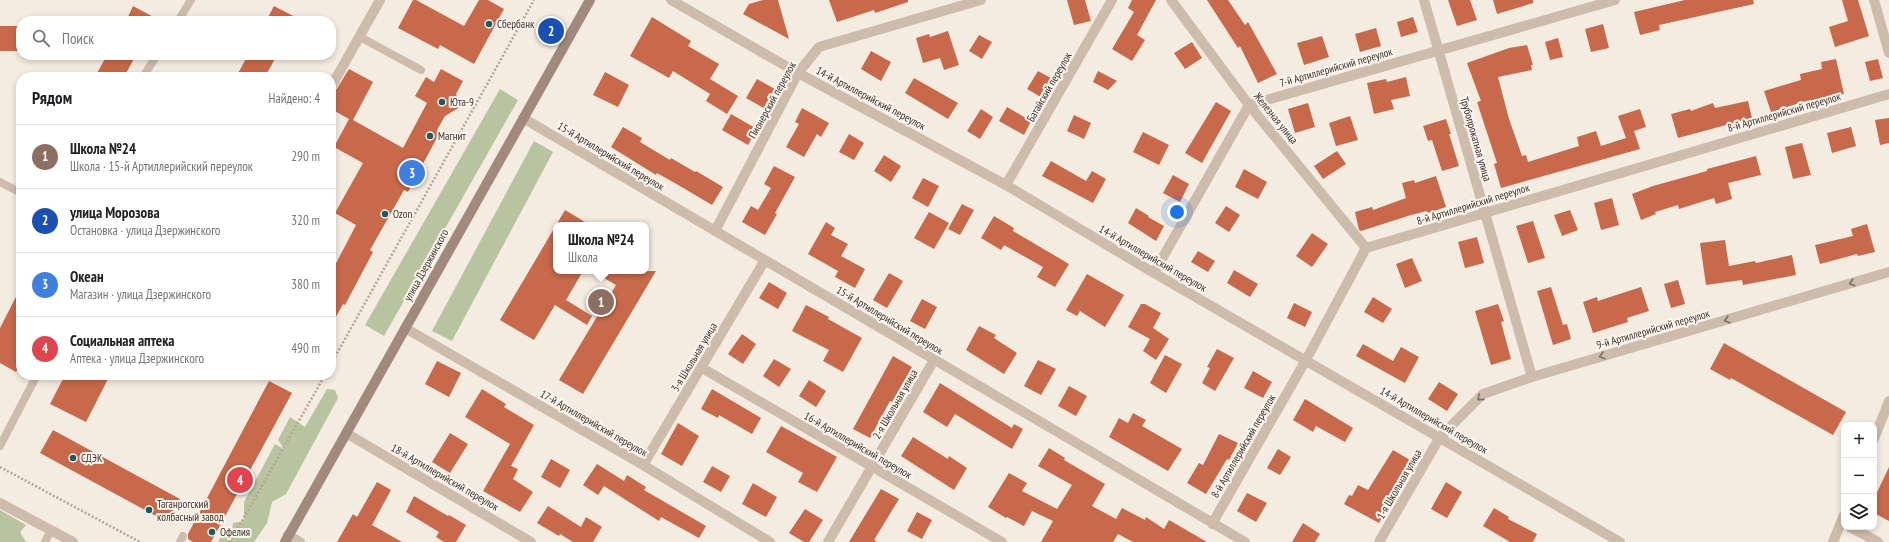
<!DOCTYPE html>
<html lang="ru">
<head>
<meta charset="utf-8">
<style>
	:root { --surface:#fff; --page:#f6f6f6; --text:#202124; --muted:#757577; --line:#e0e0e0; --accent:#1f5a5e }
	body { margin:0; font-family:"PT Sans Narrow",sans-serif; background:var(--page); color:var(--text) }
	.controls { position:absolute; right:12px; bottom:12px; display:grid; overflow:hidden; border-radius:8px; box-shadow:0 2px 6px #0003 }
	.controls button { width:36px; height:36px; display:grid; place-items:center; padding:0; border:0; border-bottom:1px solid var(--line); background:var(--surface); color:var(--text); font:20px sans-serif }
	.you { position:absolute; left:1177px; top:212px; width:14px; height:14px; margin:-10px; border:3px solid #fff; border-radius:50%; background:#1a73e8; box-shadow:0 0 0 6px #1a73e833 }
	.badge { display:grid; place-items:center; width:26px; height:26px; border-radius:50%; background:var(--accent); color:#fff; font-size:13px; font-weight:700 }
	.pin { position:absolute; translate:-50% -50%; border:2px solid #fff; box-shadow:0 1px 4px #0006 }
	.popup { position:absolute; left:553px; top:222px; width:96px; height:52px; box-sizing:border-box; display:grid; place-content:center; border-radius:8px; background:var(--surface); filter:drop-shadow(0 1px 3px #0005); font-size:13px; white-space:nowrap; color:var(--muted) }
	.popup b { font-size:15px; color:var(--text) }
	.popup::after { content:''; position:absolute; left:50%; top:100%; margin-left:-8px; border:8px solid transparent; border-top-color:var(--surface) }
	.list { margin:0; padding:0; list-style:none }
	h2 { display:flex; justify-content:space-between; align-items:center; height:52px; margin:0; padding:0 16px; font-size:17px }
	h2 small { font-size:13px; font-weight:400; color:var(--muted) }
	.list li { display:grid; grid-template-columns:26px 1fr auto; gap:12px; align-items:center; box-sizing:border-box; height:64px; padding:0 16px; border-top:1px solid var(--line) }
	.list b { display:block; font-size:15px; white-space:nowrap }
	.list p { margin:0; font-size:13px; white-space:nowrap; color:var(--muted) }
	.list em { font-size:13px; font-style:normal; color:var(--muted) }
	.icon { flex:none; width:22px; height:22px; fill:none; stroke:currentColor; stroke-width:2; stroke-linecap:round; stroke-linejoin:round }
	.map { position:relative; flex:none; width:1889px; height:542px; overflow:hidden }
	.search { position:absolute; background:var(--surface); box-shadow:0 2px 6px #0003; left:16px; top:16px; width:320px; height:44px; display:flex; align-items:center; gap:10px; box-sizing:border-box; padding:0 14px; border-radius:16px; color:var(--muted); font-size:15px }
	.panel { position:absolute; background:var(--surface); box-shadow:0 2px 6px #0003; left:16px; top:72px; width:320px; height:308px; border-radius:16px }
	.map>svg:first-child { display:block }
</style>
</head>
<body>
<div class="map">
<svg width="1889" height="542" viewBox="0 0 1889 542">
	<rect width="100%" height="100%" fill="#f4ebe1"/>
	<path fill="#b8c4a0" d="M500 89 518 100 384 336 365 325Z
		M534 141 553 152 452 341 432 331Z
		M327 389 335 390 338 398 286 494 272 502 267 523 254 542H218L224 530 232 532 233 523 244 521V502L275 444 284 449 278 440 290 417 305 427Z
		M0 510 26 525 20 532 26 542H0Z"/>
	<path fill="#c8694b" d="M413 0H416L464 26 479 0H488L504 9 474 64 440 45 438 49 398 28Z
		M763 0H778L789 39 743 14 749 4Z
		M829 0H908V2L875 13 874 10 837 22Z
		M1067 0H1085L1091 21 1074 25Z
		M1132 0H1156L1137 35 1145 40 1132 61 1112 49 1134 12 1128 8Z
		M1207 0H1228L1245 25 1248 22 1277 74 1258 83 1240 46 1238 48Z
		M1448 0H1470L1477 20 1457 26Z
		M1493 0H1533V3L1497 14Z
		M1685 0H1753L1754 4 1659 25 1660 30 1640 35 1634 12Z
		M1842 0H1858L1869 36 1835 47 1829 27 1848 21Z
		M133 6 161 21H126Z
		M274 6 303 21H266Z
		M652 17 691 41 688 46 719 64 710 79 738 96 727 114 706 101 710 94 673 71 669 78 630 56Z
		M1413 17 1418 32 1401 37 1397 22Z
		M1603 24 1609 48 1591 52 1585 29Z
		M0 26H21V51H0Z
		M1376 28 1381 46 1360 52 1355 34Z
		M948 31 959 65 944 70 940 58 923 63 916 38 929 34 930 37Z
		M979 35 992 42 982 59 969 51Z
		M1322 36 1329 57 1304 65 1297 43Z
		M1558 38 1563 57 1550 60 1545 42Z
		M1192 42 1202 58 1185 69 1174 53Z
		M1527 45 1533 65H1531L1532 70 1498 77 1509 119 1522 156 1526 155 1528 162 1579 146 1577 137 1596 131 1601 146 1626 138 1618 116 1640 109 1646 127 1634 131 1640 149 1501 188 1494 164 1497 163 1477 102 1481 101 1467 63 1509 48Z
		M871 51 891 62 881 81 861 69Z
		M107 55H136L124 77H95Z
		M248 55H277L265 77H236Z
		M1836 59 1844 94 1806 101 1771 112 1764 91 1801 80 1800 74 1822 69 1821 62Z
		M1878 59 1883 78 1870 81 1865 62Z
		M349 69 373 82 353 120 403 148 427 103 415 96 426 77 434 82 441 69 463 81 456 94 460 107 445 116 437 130 440 132 408 192 404 190 370 250 373 252 345 305 343 304 331 326V273L356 225 335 213 363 163 334 147 349 119 331 109V98Z
		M1038 71 1056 81 1046 100 1027 89Z
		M1098 71 1117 81 1108 90 1093 82Z
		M605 72 629 85 618 107 593 95Z
		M1406 77 1410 96 1391 100 1394 109 1374 114 1367 83 1386 79 1387 82Z
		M914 78 958 103 948 119 905 93Z
		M757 79 780 92 769 111 746 98Z
		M1748 101 1752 118 1678 138 1671 114 1690 109 1691 111 1713 103 1715 108Z
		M1216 102 1231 111 1202 163 1185 153Z
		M1308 103 1315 127 1295 133 1288 109Z
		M1007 107 1031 121 1024 135 999 121Z
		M802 108 829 123 821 137 817 134 804 157 786 147 799 124 795 122Z
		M981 109 993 117 980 139 967 131Z
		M731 114 757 129 748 145 722 130Z
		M1074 115 1091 123 1084 139 1067 131Z
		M1350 116 1358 140 1336 146 1329 123Z
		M1889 118V143L1880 145 1875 120Z
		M1446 119 1451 134H1449L1459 166 1442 171 1432 140 1428 141 1423 126Z
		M623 127 642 138 640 142 670 160 671 158 695 172 696 171 723 187 712 205 680 186 657 173 656 175 611 147Z
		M1851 127 1856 146 1832 153 1827 133Z
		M1143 132 1169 145 1159 165 1133 152Z
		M849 134 864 143 854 160 839 152Z
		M1802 143 1811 175 1793 179 1785 147Z
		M1337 151 1346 164 1323 179 1314 166Z
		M884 155 901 166 891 182 874 171Z
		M1756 156 1761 175 1728 183 1732 199 1716 204 1714 198 1679 209 1678 205 1655 212 1656 214 1641 220 1632 194 1653 186 1707 171V169Z
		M1051 161 1086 181 1092 171 1106 179 1093 203 1042 176Z
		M774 166 795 177 775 213 777 214 765 235 742 222 751 206 758 210 771 188 764 184Z
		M1244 169 1267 182 1258 199 1235 187Z
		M1173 175 1189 184 1180 202 1163 193Z
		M1436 176 1446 207 1428 213 1427 211 1411 215 1361 231 1359 230 1355 212 1372 207 1373 210 1406 198 1402 183 1414 180 1415 183Z
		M923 178 939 186 928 207 912 198Z
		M1612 198 1619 225 1601 230 1594 203Z
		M962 204 974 210 960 235 948 229Z
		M1226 206 1240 215 1229 232 1215 223Z
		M1136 208 1149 216 1148 217 1164 226 1156 241 1128 223Z
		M565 210 590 225H556V271H583L566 300 592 316 587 325 555 305 534 340 500 320Z
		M1570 210 1578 230 1562 236 1554 215Z
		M929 212 949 223 934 249 914 238Z
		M994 216 1014 228 1013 231 1069 264 1055 287 1037 277 1043 267 1004 245 1001 250 981 238Z
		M1533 221 1545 258 1528 263 1516 226Z
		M826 222 835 228 831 235 848 244 841 256 865 269 855 288 835 277 838 271 808 254Z
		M1867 224 1875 252 1858 256 1857 254 1820 264 1815 245 1853 236 1851 229Z
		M1312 233 1328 244 1312 267 1296 256Z
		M1477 237 1484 263 1465 268 1458 242Z
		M1725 240 1729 266 1755 261 1756 263 1792 255 1796 275 1743 285 1742 280 1706 285 1700 243Z
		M1198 251 1215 261 1208 272 1191 262Z
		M1412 258 1422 281 1405 288 1396 264Z
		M1234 270 1258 284 1250 297 1227 283Z
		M592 271H656L583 394 559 380 616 285Z
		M889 273 903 281 887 308 873 300Z
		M1087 274 1124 295 1105 327 1080 311 1077 316 1066 310Z
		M1678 280 1685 304 1671 308 1664 284Z
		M769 282 787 293 778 309 759 298Z
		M21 287V362L16 372 0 363V328Z
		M1551 287 1563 325 1567 324 1571 339 1553 345 1537 291Z
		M1641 287 1649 311 1627 318 1628 322 1593 333 1583 302 1597 297 1598 301Z
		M1373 297 1392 309 1383 323 1364 312Z
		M922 299 937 307 925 329 910 321Z
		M1294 303 1312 312 1305 327 1287 318Z
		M1141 304H1145L1161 313 1153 328 1169 339 1156 360 1143 351 1150 339 1128 327Z
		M1498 304 1504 321 1501 322 1511 359 1491 365 1475 311Z
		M806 305 829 317 828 319 862 338 843 372 823 361 829 350 792 331Z
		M979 326 996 335 994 338 1017 353 1004 374 966 350Z
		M742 334 756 344 743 364 728 354Z
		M1724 343 1846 412 1833 435 1731 378 1730 380 1710 369Z
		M1363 344 1393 361 1401 347 1419 357 1405 383 1356 356Z
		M1217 349 1234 358 1215 391 1202 383 1210 368 1207 367Z
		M1165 355 1182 364 1166 393 1150 383Z
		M893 356 912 367 892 402 890 401 870 438 853 429Z
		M774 359 791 369 779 387 763 376Z
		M1038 360 1056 369 1041 395 1024 386Z
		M437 361 461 373 449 397 425 384Z
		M1253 371 1272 382 1263 398 1244 388Z
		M65 375H110L86 422 50 404Z
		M809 380 826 391 816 407 799 396Z
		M269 381 292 393 211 542H193L188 539V534Z
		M1439 382 1458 394 1447 411 1428 399Z
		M940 383 1012 428 1014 424 1023 429 1012 449 955 414 947 427 923 412Z
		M1069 386 1087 396 1076 416 1058 406Z
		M482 389 506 404 504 407 534 425 511 466 518 469 513 479 533 492 520 512 483 491 510 444 465 417Z
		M712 389 761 418 752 434 719 415 718 418 701 409Z
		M1305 399 1353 428 1345 442 1316 426 1313 432 1293 420Z
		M1133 413 1146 420 1142 426 1182 449 1168 471 1109 437 1119 418 1128 423Z
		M678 423 699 436 682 466 661 454Z
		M781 426 837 457 817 492 798 482 803 473 766 452Z
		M53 430 180 499 167 522 40 453Z
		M450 433 468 444 450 473 432 462Z
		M1219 434 1238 443 1229 460 1227 459 1206 494 1187 483 1199 463 1203 465Z
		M913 437 948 459 949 456 967 468 954 490 901 456Z
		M1049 448 1065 458 1064 460 1105 484 1092 506 1116 519 1122 508 1145 520 1146 517 1164 529 1169 520 1207 542H1133L1118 534 1113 542H1041L1053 521 1032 511 1024 526 1007 517 1006 518 988 507 1009 473 1027 483 1022 491 1057 509 1072 485 1038 466Z
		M1278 449 1291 457 1280 475 1267 468Z
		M1393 450 1415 463 1400 487H1399L1379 523 1344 504 1349 495 1352 496 1358 485 1368 490Z
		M551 459 570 470 560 488 541 477Z
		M597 464 624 481 627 475 646 487 644 490 706 526 699 538 661 517 659 521 604 486 598 495 583 485Z
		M712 466 730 476 721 492 703 482Z
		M1889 467V521L1874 513V499Z
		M377 482 391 490 372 525 402 542H337L353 514 357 517Z
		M1446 482 1462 492 1447 518 1431 509Z
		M753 483 777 497 766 517 742 504Z
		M881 489 899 499 874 540 877 542H849Z
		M1247 493 1267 503 1256 522 1237 511Z
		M414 496 448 516 449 515 466 525 456 542H444L436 537 439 532 406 512Z
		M548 506 581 527 586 517 602 527 593 542H573L560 534 559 536 537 523Z
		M1494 508 1509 517 1508 519 1537 534 1533 542H1510L1483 526Z
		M805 509 823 520 809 542H804L789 533Z
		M917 512 932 520 922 539 907 531Z
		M1303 523 1320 534 1315 542H1292Z"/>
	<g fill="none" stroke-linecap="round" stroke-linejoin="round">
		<path stroke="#b9a596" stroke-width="2.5" stroke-dasharray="2 2" stroke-linecap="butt" d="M331 364 534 0
			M0 467 140 542
			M230 542 325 375"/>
		<path stroke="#cdbbac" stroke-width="8" d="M178 21 191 0
			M360 37 421 70
			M143 77 157 55
			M0 182 21 193
			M0 446 37 375
			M45 542 51 530
			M180 542 183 536"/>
		<path stroke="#cdbbac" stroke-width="10" d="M671 0 798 73 1006 185 1154 273 1620 542
			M1171 0 1249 105 1366 248
			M1424 0 1532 377
			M1874 0 1889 53
			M331 87 380 0
			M523 118 1245 542
			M1006 185 1112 0
			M715 231 798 73 819 47 981 0
			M1154 273 1249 105 1615 0
			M405 328 643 465 770 542
			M702 368 1002 542
			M346 433 531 542
			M1874 439 1889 401
			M643 465 765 260
			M0 503 73 542
			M1212 524 1306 360 1366 248 1889 94
			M1850 527 1878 542
			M288 535 300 542
			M828 542 934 360
			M1379 542 1440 437 1483 394 1532 377 1889 272
			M1833 542 1844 515"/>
		<path stroke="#a18a7d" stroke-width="10" d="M285 542 590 0"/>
	</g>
	<defs><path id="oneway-chevron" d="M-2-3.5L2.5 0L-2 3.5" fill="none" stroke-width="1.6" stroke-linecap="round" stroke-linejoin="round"/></defs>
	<g stroke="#7d6f65">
		<use href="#oneway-chevron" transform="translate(1852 283) rotate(164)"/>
		<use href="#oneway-chevron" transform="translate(1727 320) rotate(164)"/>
		<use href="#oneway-chevron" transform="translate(1602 356) rotate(164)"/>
		<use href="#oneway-chevron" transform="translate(1480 398) rotate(139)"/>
	</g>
	<g fill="#1f5a5e" stroke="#fbf5ee" stroke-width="1.5">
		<circle cx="489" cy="24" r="4"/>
		<circle cx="442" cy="102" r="4"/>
		<circle cx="430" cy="136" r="4"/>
		<circle cx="385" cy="214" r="4"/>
		<circle cx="73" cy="458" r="4"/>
		<circle cx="149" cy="510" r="4"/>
		<circle cx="212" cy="532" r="4"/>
	</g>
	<g text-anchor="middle" stroke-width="4" stroke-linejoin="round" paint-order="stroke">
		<g font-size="11" fill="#3b302b" stroke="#fbf5ee" text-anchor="start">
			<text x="497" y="28">Сбербанк</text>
			<text x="450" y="106">Юта-9</text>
			<text x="438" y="140">Магнит</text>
			<text x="393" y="218">Ozon</text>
			<text x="81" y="462">СДЭК</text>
			<text x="157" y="508">Таганрогский<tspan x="157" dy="13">колбасный завод</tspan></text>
			<text x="220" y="536">Офелия</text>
		</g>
		<g font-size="11" fill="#3b302b" stroke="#fbf5ee">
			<text transform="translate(1336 67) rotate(-16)" y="4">7-й Артиллерийский переулок</text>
			<text transform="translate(1049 87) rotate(-60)" y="4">Батайский переулок</text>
			<text transform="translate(871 98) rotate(28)" y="4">14-й Артиллерийский переулок</text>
			<text transform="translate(772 100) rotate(-61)" y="4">Пионерский переулок</text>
			<text transform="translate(1784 112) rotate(-16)" y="4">8-й Артиллерийский переулок</text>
			<text transform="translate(1276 118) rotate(51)" y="4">Железная улица</text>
			<text transform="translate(1476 139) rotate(74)" y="4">Трубопрокатная улица</text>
			<text transform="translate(611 156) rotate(31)" y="4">15-й Артиллерийский переулок</text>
			<text transform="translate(1473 204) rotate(-17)" y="4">8-й Артиллерийский переулок</text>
			<text transform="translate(1153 258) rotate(30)" y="4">14-й Артиллерийский переулок</text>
			<text transform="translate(426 265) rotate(-61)" y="4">улица Дзержинского</text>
			<text transform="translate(890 320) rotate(31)" y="4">15-й Артиллерийский переулок</text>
			<text transform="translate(1653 329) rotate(-16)" y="4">9-й Артиллерийский переулок</text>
			<text transform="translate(694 357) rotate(-59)" y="4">3-я Школьная улица</text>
			<text transform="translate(895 404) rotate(-60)" y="4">2-я Школьная улица</text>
			<text transform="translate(1434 420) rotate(30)" y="4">14-й Артиллерийский переулок</text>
			<text transform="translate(594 423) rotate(30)" y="4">17-й Артиллерийский переулок</text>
			<text transform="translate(858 445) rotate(30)" y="4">16-й Артиллерийский переулок</text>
			<text transform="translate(1243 446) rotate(-60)" y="4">8-й Артиллерийский переулок</text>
			<text transform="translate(445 477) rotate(30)" y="4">18-й Артиллерийский переулок</text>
			<text transform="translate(1399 484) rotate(-60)" y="4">1-я Школьная улица</text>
		</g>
	</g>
</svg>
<div class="controls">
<button>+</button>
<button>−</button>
<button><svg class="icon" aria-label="layers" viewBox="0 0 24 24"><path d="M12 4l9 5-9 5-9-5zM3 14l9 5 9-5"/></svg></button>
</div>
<div class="you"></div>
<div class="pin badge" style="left:601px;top:302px;background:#8d6e63">1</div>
<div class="popup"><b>Школа №24</b>Школа</div>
<div class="pin badge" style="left:551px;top:31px;background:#1a4fb4">2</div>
<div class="pin badge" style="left:412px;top:173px;background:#3f7fe0">3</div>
<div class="pin badge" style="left:240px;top:480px;background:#e0444e">4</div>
<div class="search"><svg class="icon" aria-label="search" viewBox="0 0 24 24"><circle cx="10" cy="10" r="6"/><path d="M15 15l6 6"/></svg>Поиск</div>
<section class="panel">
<h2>Рядом<small>Найдено: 4</small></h2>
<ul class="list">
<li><span class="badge" style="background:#8d6e63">1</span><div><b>Школа №24</b><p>Школа · 15-й Артиллерийский переулок</p></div><em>290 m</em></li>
<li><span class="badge" style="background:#1a4fb4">2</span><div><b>улица Морозова</b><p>Остановка · улица Дзержинского</p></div><em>320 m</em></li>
<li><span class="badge" style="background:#3f7fe0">3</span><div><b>Океан</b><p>Магазин · улица Дзержинского</p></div><em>380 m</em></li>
<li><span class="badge" style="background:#e0444e">4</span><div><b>Социальная аптека</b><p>Аптека · улица Дзержинского</p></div><em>490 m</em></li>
</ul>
</section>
</div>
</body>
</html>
